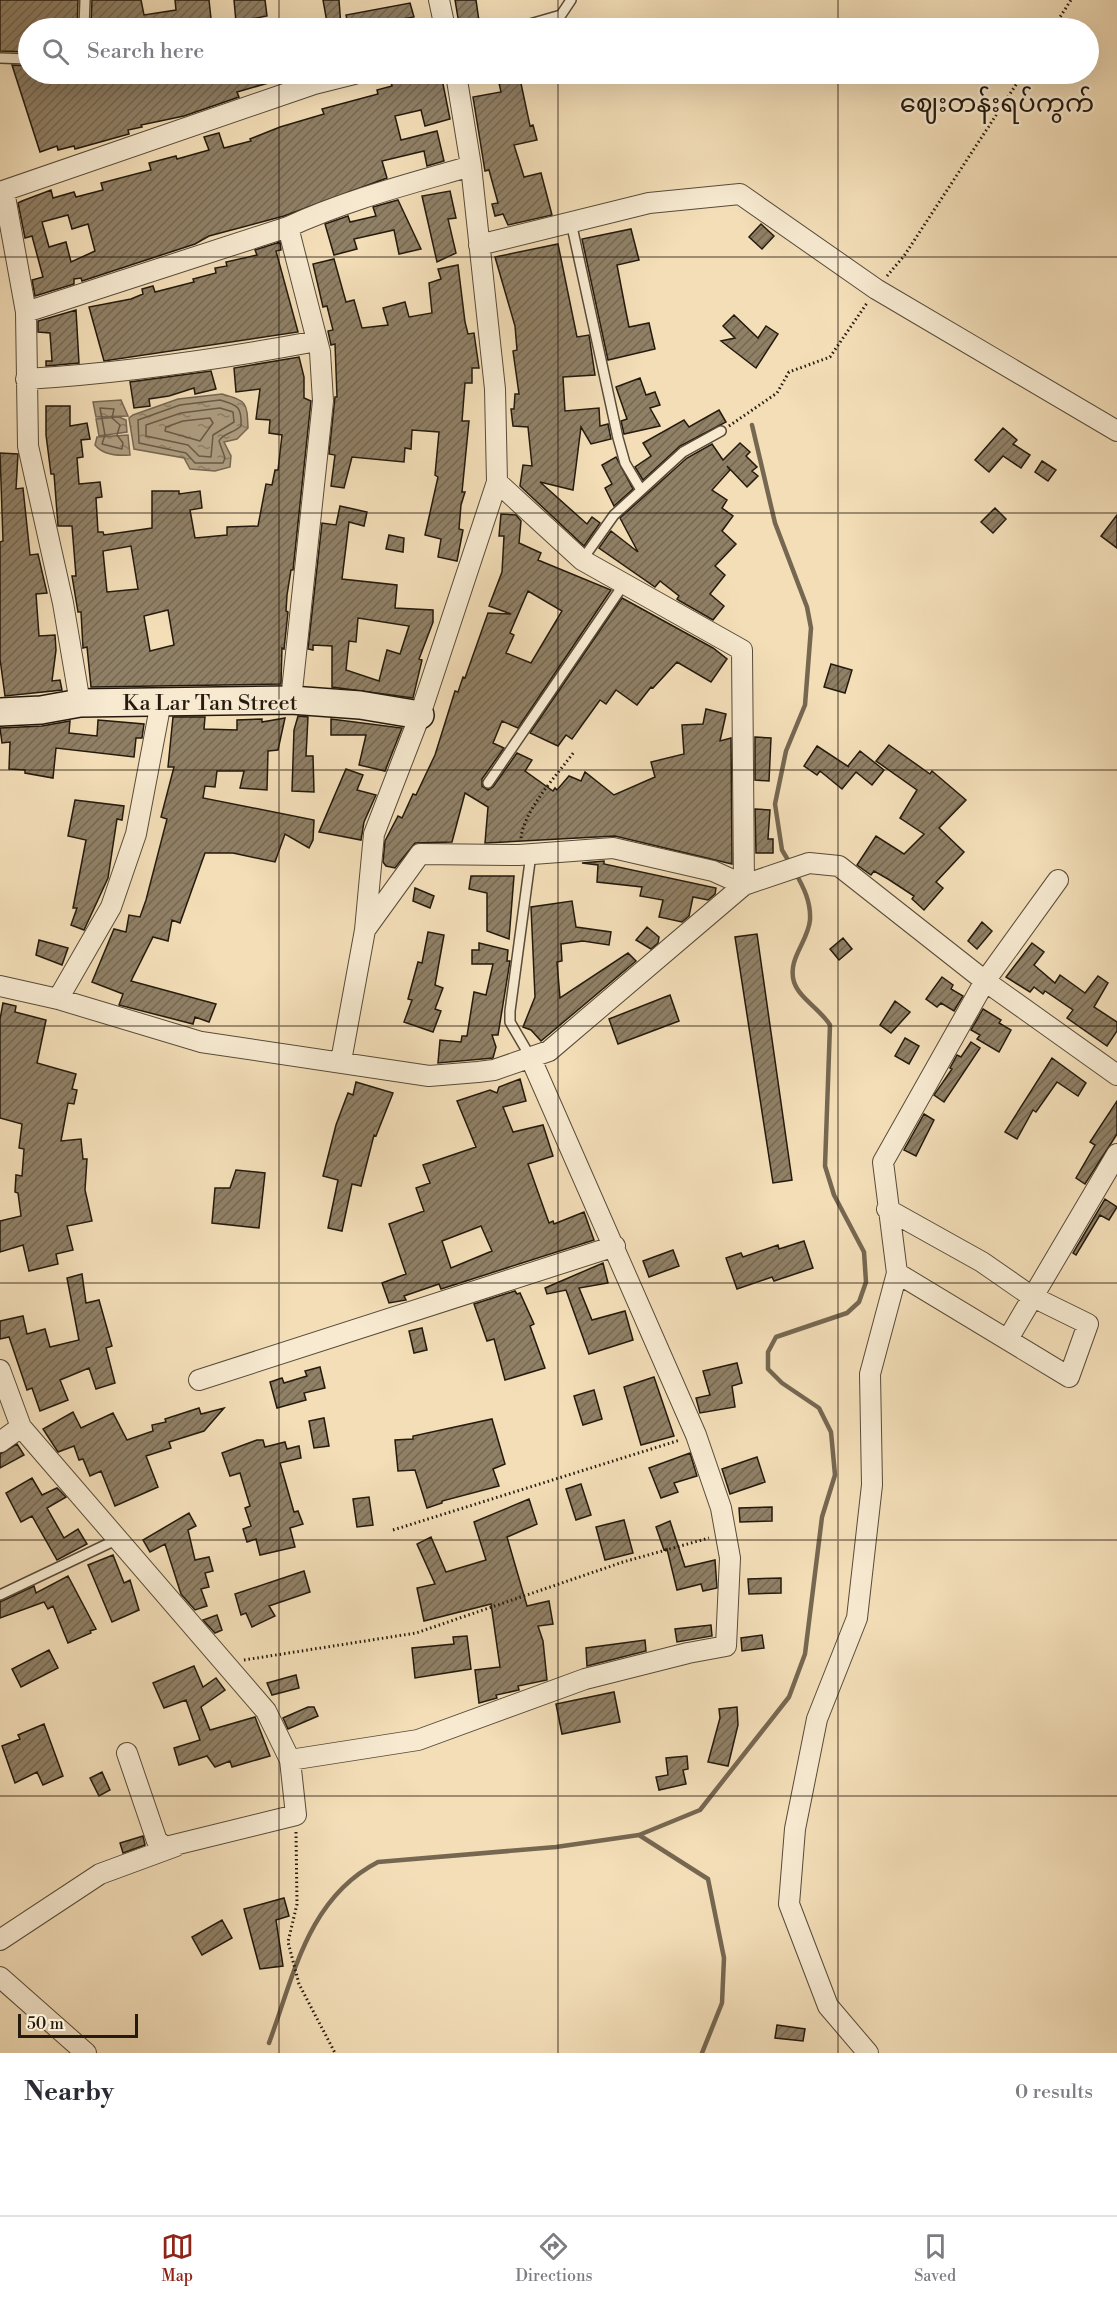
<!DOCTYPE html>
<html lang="en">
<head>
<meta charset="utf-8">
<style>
	:root { --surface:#fff; --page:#f7f7f7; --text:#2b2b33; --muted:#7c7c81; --line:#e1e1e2; --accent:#8f2418 }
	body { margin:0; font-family:"Libre Bodoni","Noto Sans Myanmar",serif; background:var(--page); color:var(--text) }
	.scale { position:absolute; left:18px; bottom:15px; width:120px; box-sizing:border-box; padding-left:6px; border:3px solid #241a0d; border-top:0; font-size:16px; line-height:21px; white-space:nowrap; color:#241a0d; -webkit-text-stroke:4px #f7ead1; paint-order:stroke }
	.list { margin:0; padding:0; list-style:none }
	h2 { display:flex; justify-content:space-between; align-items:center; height:78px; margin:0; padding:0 24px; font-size:26px }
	h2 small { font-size:20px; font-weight:400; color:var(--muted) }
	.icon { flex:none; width:33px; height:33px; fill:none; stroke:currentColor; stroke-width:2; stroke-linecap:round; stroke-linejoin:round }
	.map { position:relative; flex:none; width:1117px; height:2053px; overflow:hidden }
	.search { position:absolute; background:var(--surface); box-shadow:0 6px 24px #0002; left:18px; right:18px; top:18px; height:66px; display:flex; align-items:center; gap:15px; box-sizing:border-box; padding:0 21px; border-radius:33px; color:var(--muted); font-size:22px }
	.sheet { height:162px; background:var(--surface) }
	nav { display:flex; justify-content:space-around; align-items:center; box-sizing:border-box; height:84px; border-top:2px solid var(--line); background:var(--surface); font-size:16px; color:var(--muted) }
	nav a { display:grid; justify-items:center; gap:3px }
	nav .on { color:var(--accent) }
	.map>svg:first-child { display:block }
</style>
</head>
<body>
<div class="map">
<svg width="1117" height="2053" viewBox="0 0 1117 2053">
	<defs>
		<pattern id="water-ripples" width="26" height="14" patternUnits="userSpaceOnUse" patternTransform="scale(1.5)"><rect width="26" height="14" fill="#ad9b7e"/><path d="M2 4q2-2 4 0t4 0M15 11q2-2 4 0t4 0" fill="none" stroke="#8d7e66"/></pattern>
		<pattern id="building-hatch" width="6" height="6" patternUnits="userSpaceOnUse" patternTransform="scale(1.5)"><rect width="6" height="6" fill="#908066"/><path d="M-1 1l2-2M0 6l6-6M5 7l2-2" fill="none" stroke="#756852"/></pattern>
	</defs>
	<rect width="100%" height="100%" fill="#f3deb8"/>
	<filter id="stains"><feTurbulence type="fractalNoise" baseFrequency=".00333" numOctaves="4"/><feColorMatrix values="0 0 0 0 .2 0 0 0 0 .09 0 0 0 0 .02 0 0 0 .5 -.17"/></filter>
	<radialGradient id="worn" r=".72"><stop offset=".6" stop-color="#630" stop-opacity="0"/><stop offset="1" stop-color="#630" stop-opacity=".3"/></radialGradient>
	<path fill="url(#water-ripples)" stroke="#766751" stroke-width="1.5" d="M222 394C247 401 247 402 248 428L237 439 224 442 231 456 230 467 215 471 190 469 184 458 134 449 129 418 133 415 178 399Z
		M121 400 128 416 96 417 93 402Z
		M119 417 126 420 127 432 99 436 96 419Z
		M128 435 130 455C118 456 103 455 95 445L97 437Z"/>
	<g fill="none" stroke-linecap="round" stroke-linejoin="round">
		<path stroke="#685a46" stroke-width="1.5" d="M220 400C238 405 242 407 241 426 234 433 223 433 219 441L225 458 223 463H195L186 453 139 443 138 420 180 405Z
			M100 408 114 409 112 418 120 425 117 435 123 443 122 449 102 444 105 435Z
			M220 408 233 412 234 422 213 435 211 457 199 456 188 445 146 436V425L181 413Z
			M210 418 213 423 200 441 165 431 166 427 183 421Z"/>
		<path stroke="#766751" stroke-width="4.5" d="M752 425 775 523 807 607 811 628 805 705 786 751 775 804 782 850 791 865
			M639 1835 708 1879 724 1958 722 2003 702 2053
			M269 2043C294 1975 308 1898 378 1862L556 1847 639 1835 700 1810 789 1697 805 1654 822 1517 835 1475 831 1432 819 1408 782 1383 768 1369V1352L776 1337 847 1313 859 1302 866 1282 864 1252 834 1195 825 1166 830 1025C821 1010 799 998 794 982 787 959 808 942 810 920 811 902 804 888 795 872"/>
	</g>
	<path fill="url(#building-hatch)" stroke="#241a0d" stroke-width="1.5" fill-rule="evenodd" d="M0 0H78L77 28H28V52L0 51Z
		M92 0H141L144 15 176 10 175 0H209L212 28H116L91 25Z
		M234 0H265L267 16 236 22Z
		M323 0H339L341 27 328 28Z
		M455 0H476L479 21 459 24Z
		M410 3 414 17 349 28 346 15Z
		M12 65 28 66V74H37V76L164 74 166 82 191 76V74H288L289 77 237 92 239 97 184 116 141 125 142 127 128 130 129 134 75 149 74 146 58 150 57 146 40 152Z
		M408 74H441L450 119 425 126 421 110 395 116 401 140 437 131 444 161 427 166 424 151 382 161 387 178 284 216 209 236 195 244 82 281 81 278 74 279V284L35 296 32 280 43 277 32 236 25 238 18 203 22 201 51 190 53 198 74 192 76 197 103 190 101 183 151 170 149 163 176 156 177 159 209 150 204 137 219 133 224 148 251 141 250 139 280 127 324 114 322 109 378 94 377 90 392 86 390 79ZM68 215 72 229 88 224 95 251 71 262 66 242 49 247 42 222Z
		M497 74H519L530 126 533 125 537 140 514 145 524 177 541 173 552 215 508 225 503 214 495 216 492 204 498 203 489 170 485 171 473 97 501 92Z
		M450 191 456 218 448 219 456 253 437 262 422 196Z
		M398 200 421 249 399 254 394 230 354 239 357 249 334 255 325 224 348 216 350 222 376 216 373 207Z
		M761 224 774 236 762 249 749 237Z
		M631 229 639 260 617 265 626 312 629 327 649 323 655 349 608 360 582 239Z
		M280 242 281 250 276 251 298 332 104 361 89 307 131 299 143 294 142 289 153 286 155 292 194 282 193 279 216 273 215 268 227 266 226 262 257 255 255 250Z
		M558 244 577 337 589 335 595 375 563 377 565 411 599 408 600 426 608 424 611 439 591 444 581 427 573 490 540 482 587 524 592 517 600 523 584 546 520 486 523 465 532 466 528 427 513 426 511 409H514L515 394H519L513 351 517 350 515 326 495 257Z
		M334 259 346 302 354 300 362 328 388 325 383 308 405 302 409 317 432 313 429 283 441 279 438 269 458 265 465 322 468 334 474 333 479 368H472V383H465L462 421H469L462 492H465L461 505 459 529 463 530 457 561 438 557 441 539 425 535 438 477 435 475 439 432 412 430 411 449 405 448 404 462 352 457 344 488 331 486 335 455 329 454 335 397H337L335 344 331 345 328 331 333 330 327 306 323 307 313 264Z
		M76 310 79 363 46 366V361H52L50 333 38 332V321Z
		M734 315 758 338 766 326 778 334 756 368 721 341 735 338 723 326Z
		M299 357 304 377V398L311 401 293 570H291L287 595 286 611 288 612 284 649 282 648 281 684 91 687 87 647 83 648 81 612H78L72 576H76L72 526H58L54 474H51L46 435V406H70V426L87 423 90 439 81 440 83 457 77 458 79 484 100 482 102 497 96 498 98 532H103L104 535 152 528V491H179V494L200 491 202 508 190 510 195 538 227 535V527L258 526 266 484 272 485 275 470H278L282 435 269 433 270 420 256 419 260 389 236 392 234 368ZM131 546 138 589 107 592 103 551ZM168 610 174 645 150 651 144 616Z
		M211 371 216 389 195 394 194 388 169 396 149 399 150 406 134 408 130 382Z
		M640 378 646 395 655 392 660 405 650 408 660 426 624 434 621 421 627 419 616 387Z
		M719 410 726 422 680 446 643 480 635 467 651 456 643 443 684 420 689 427Z
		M1003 428 1017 440 1013 444 1030 455 1021 468 1003 456 989 472 975 460Z
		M740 443 750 452 746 456 757 467 752 471 758 476 747 487 727 466 730 470 712 490 727 500 722 508 733 516 722 531 736 544 715 566 725 575 710 594 724 606 713 620 680 601 677 599 679 596 660 581 655 587 599 548 611 531 638 552 620 518 687 458 712 444 723 460Z
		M0 453 18 454 16 489 23 488 30 555 38 554 47 593 36 594 39 636 55 635 56 650 52 681 60 680 62 690 5 696 0 659V542L3 541Z
		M616 457 633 489 614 506 605 488 612 484 602 465Z
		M1042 461 1056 470 1048 481 1035 472Z
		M340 506 367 512 364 526 349 522 342 579 397 585 395 608 433 610V622L419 659 422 660 413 698 332 687V646L313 645V650L308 649 322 523 336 525ZM358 618 409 626 400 654 387 650 379 681 346 670 349 641 356 642Z
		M995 508 1006 519 993 533 981 522Z
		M501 514 516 515 521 521 519 543 541 553 538 560 611 590 518 728 502 721 493 743 504 748 482 779V786L488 790 493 787 517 753 532 760 525 771 553 791 555 788 557 790 569 776 581 781 585 772 614 795 655 777 651 762 684 754 682 725 703 724 706 709 726 714 720 741 731 738 732 864 615 836 485 843 488 807 465 793 452 842 415 843 395 868 386 866 383 862 385 841 398 816 402 818 413 794 416 795 435 755 455 691 458 692 463 677 465 678 488 613 511 614 489 606 502 572 504 536H499ZM528 591 562 611 531 663 506 653 514 635 510 633Z
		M1117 515V548L1101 536Z
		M389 535 404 538 403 552 386 549Z
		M622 598 713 648 727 659 711 682 677 662 653 688 651 687 637 705 616 690 606 704 600 700 572 739 566 735 558 746 530 733Z
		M831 664 852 670 845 693 824 687Z
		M298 716 308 717 306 756H313L314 792 292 791 294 730Z
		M173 717H205L204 729 237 730V720L262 719V722L285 718 278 750 268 751 267 790 240 788 244 771H217L215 787 205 786 203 798 314 820 313 840 309 848 285 834 275 862 233 853H205L180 923 172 920 168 941 153 937 131 981 216 1004 209 1022 195 1017 193 1024 119 1005 123 994 92 982 114 929 126 932 129 915 140 917 146 900 167 819 161 817 174 767H168Z
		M331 719 402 728 385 771 359 765 366 735H331Z
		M98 720 144 724 142 738H136L134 757 56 748 53 778 25 773V770L9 769 10 742 2 743 0 728 42 726 70 721 69 733 97 736Z
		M755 737 771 738 769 781 755 780Z
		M889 745 930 774 932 771 966 800 939 828 964 852 936 882 943 888 924 910 912 899 914 896 888 879 874 871 871 875 857 865 876 836 904 854 924 834 900 818 917 790 876 761Z
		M817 746 849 767 848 766 860 751 884 770 872 785 856 772 842 789 820 771 817 775 804 766Z
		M346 769 363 775 357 790 376 795 364 822 361 840 319 832Z
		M75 800 124 806 122 820 117 819 108 878 84 930 71 925 77 908H73L86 840 68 836Z
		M755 809 770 810 768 839H773V853H756Z
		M604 861V864L716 888 715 894 708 900 693 897 689 916 682 922 659 917 663 900 640 896 642 887 597 882 598 865 582 863Z
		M471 876H514L509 939 487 931V893L469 889Z
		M415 888 434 896 430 908 413 901Z
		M572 901 576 927 611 932 609 945 583 941 561 944 562 961 557 962 560 998 628 953 636 961 541 1041 531 1030 523 1027 535 997 531 907Z
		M982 922 992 931 977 949 968 941Z
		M647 927 659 937 658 943 651 949 636 940Z
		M428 932 444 935 435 985 443 988 435 1009 441 1011 433 1032 404 1022 412 1000 408 999 418 962 422 963Z
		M757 934 792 1180 773 1183 735 937Z
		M843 938 852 949 839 960 830 949Z
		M39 940 68 948 62 965 36 955Z
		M479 943 508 950 507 961H510L498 1035H492L496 1047 493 1058 438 1063 440 1040 461 1042 462 1036H467L474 992 486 995 493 964H472V950H479Z
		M1032 943 1044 952 1034 965 1055 983 1060 975 1085 993 1098 976 1108 983 1094 1007 1117 1022V1031L1107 1046 1067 1018 1073 1010 1045 991 1043 994 1034 987 1030 992 1006 977Z
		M942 977 953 985 951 989 963 996 954 1011 941 1003 937 1007 926 999Z
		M670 995 679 1021 618 1044 609 1019Z
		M895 1001 910 1012 891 1033 880 1025Z
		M3 1003 16 1006 15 1012 46 1020 37 1063 76 1074 72 1089 77 1090 74 1104 68 1103 61 1141 81 1139 83 1159H87L85 1190 92 1221 67 1226 73 1250 56 1254 58 1264 29 1271 23 1245 0 1252V1221L21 1216 18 1193 15 1192 16 1175 22 1176 24 1149 19 1148 22 1124 0 1118V1019Z
		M983 1009 1001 1020 999 1023 1011 1030 999 1052 977 1039 980 1035 971 1030Z
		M905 1038 919 1046 909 1064 895 1056Z
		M971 1042 980 1048 944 1102 934 1095 952 1069 950 1068 957 1055 961 1057Z
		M1052 1058 1086 1083 1078 1096 1057 1082 1036 1112 1033 1110 1017 1139 1005 1132Z
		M520 1079 526 1101 503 1107 513 1132 543 1125 553 1156 528 1164 549 1223 553 1221 554 1224 584 1212 594 1240 441 1289 439 1284 404 1296 406 1300 389 1303 382 1283 406 1274 389 1224 424 1211 416 1188 430 1183 423 1165 476 1147 457 1101 490 1090 497 1093 499 1087ZM481 1226 492 1251 451 1268 442 1241Z
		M356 1082 393 1093 376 1136 374 1135 361 1186 352 1184 342 1231 328 1228 338 1180 323 1176 336 1125 348 1093 353 1095Z
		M1117 1101V1134L1085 1184 1076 1178 1095 1145 1090 1142Z
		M924 1114 934 1120 916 1156 904 1150Z
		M236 1170 265 1173 259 1228 212 1223 215 1188H230Z
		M1105 1199 1117 1207 1109 1220 1100 1215 1076 1255 1073 1253Z
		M804 1241 813 1268 774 1281 772 1277 737 1289 726 1258 741 1253 743 1257 778 1245 779 1249Z
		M673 1250 679 1266 649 1277 643 1261Z
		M603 1263 608 1283 579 1288 592 1320 625 1311 633 1340 589 1354 566 1290 547 1294 545 1288Z
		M82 1274 86 1303 99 1300 112 1346 106 1348 115 1383 96 1389 89 1368 60 1380 68 1400 40 1411 32 1388 27 1390 9 1337 0 1339V1321L23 1316 27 1334 45 1329 50 1347 79 1340 67 1278Z
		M515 1291 517 1294 520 1293 534 1324 530 1326 545 1368 505 1380 494 1339 487 1341 474 1304Z
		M422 1328 427 1350 414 1353 409 1331Z
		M737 1363 742 1383 732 1386 735 1407 700 1413 696 1398 710 1395 703 1371Z
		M320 1367 325 1388 304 1393 306 1400 277 1408 270 1382 282 1378 284 1383 307 1376 305 1371Z
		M654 1377 674 1436 641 1445 624 1387Z
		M594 1390 602 1419 583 1425 574 1396Z
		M199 1408 201 1414 224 1408 204 1431 169 1442 171 1448 146 1456 158 1487 115 1506 101 1471 90 1476 83 1459 79 1460 74 1446 58 1452 43 1429 73 1412 81 1428 113 1413 127 1440 153 1431 152 1425 166 1422 165 1419Z
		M324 1418 329 1446 314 1448 309 1421Z
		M492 1419 505 1464 493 1469 499 1486 442 1501V1503L427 1508 415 1470 398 1471 395 1440 413 1439V1436Z
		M257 1440H263L265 1447 285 1442 287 1449 299 1446 301 1458 280 1463 294 1512 298 1511 303 1524 290 1528 295 1547 260 1555 256 1539 247 1542 243 1529 251 1526 245 1508 250 1506 240 1473 230 1476 222 1453Z
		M17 1444 24 1455 0 1468V1454Z
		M690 1453 697 1476 674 1483 678 1492 661 1498 649 1468Z
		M757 1457 765 1482 730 1494 722 1469Z
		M32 1478 42 1495 57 1488 66 1497 47 1508 64 1538 78 1529 87 1544 57 1560 32 1516 21 1522 6 1493Z
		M581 1484 591 1515 576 1520 566 1489Z
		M369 1497 373 1525 357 1527 353 1499Z
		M529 1499 537 1524 507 1537 527 1606 549 1601 553 1624 538 1626 543 1641 547 1680 518 1686 519 1690 496 1695 497 1698 479 1703 475 1670 500 1667 491 1604 424 1621 417 1588 435 1584 417 1544 431 1537 446 1572 486 1560 474 1522Z
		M772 1507V1521L740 1522 739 1508Z
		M189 1513 196 1526 188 1530 195 1560 209 1557 213 1571 205 1573 209 1587 201 1589 207 1606 195 1610 181 1594 165 1544 150 1552 143 1540Z
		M624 1520 633 1553 605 1560 596 1527Z
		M670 1521 685 1567 715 1560 717 1588 703 1591 701 1584 677 1590 667 1549 664 1550 656 1527Z
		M113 1555 124 1583 130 1580 139 1610 112 1622 88 1565Z
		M304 1571 310 1592 269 1606 275 1616 252 1627 246 1613 241 1615 235 1594Z
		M68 1576 96 1629 90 1631 91 1633 68 1643 53 1606 48 1609 44 1602 0 1618V1602L34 1586 36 1593Z
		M781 1578V1593L749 1594 748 1579Z
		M217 1615 222 1630 215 1633 203 1620Z
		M711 1625 712 1636 677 1642 675 1629Z
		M762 1635 764 1648 742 1651 741 1638Z
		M467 1636 471 1669 415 1678 412 1648 454 1644 453 1637Z
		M645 1640 646 1651 587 1666 586 1648Z
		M49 1650 58 1668 21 1687 12 1669Z
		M194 1666 203 1687 216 1678 225 1690 201 1707 210 1730 255 1717 270 1756 232 1767 230 1761 215 1767 207 1756 179 1765 174 1748 200 1740 186 1700 164 1708 153 1683Z
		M296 1675 299 1688 272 1695 267 1683Z
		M614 1692 620 1722 562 1734 556 1704Z
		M308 1707H314L318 1716 288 1729 283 1718Z
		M737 1707 738 1725 728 1766 708 1762 720 1718 719 1709Z
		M44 1724 63 1776 43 1785 37 1772 15 1783 2 1746 20 1739 18 1735Z
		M687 1756 688 1769 683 1770 686 1784 659 1790 656 1777 668 1775 666 1758Z
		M102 1772 110 1790 99 1796 90 1778Z
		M143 1836 145 1845 123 1853 120 1843Z
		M284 1898 289 1916 276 1920 283 1966 260 1969 244 1909Z
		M222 1920 232 1938 202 1955 192 1937Z
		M777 2025 805 2029 803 2041 775 2038Z"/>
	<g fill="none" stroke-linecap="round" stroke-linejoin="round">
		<defs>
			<path id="lane" d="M84 28 85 0
				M516 28 561 15 571 0
				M0 58 28 59
				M571 222 618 438 625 463 641 490
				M582 560 614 515 683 452 721 431
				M488 783 624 584
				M531 854 510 1011V1022L531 1058
				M0 1595 118 1539"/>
			<path id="street" d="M439 0 445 28
				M4 191 26 312
				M0 192 314 84 354 74
				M288 227 320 352 323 401 291 700
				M479 245 649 203 740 194 876 289 1117 431
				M26 379C125 373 221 359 317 341
				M80 703 63 603 28 446 26 312 288 227C346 200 409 184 471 166
				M365 930 420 854 519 855 613 848 713 871 744 885 809 863 839 866 985 981 1117 1075
				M0 986 58 999 201 1042 429 1076 478 1072 494 1070 549 1051 744 885 742 650 582 560 497 482
				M58 999 111 907 136 834 161 702
				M341 1061 365 930 374 834 420 715 497 482 495 389 471 166 456 74
				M887 1209 982 1262 1031 1296 1088 1324 1069 1377 897 1273
				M1008 1339 1117 1154
				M0 1370 21 1427 266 1711 290 1760 296 1815 166 1847 157 1841 127 1753
				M199 1380 615 1246
				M0 1442 21 1427
				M290 1760 418 1740 585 1679 688 1653 726 1646 730 1558 721 1508 696 1435 531 1059
				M0 1940 100 1874 176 1846
				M0 1977 86 2053
				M868 2053 828 2006 789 1904 795 1829 817 1719 857 1618 872 1485 870 1374 897 1273 883 1162 985 981 1058 880"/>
			<path id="secondary" d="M0 712 41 710 80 703 291 700 360 705 420 715"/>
		</defs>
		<use href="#lane" stroke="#584b38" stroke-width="12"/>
		<use href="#street" stroke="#584b38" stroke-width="22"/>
		<use href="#secondary" stroke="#241a0d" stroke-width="30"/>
		<path stroke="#241a0d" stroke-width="3" stroke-dasharray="1.5 3" stroke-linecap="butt" d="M1053 28 1071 0
			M887 276 904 256 1023 74
			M729 426 777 393 789 372 830 357 867 303
			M521 838C524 810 557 775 574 752
			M393 1530 680 1440
			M244 1660 416 1633 623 1562 709 1538
			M296 1832 297 1904 288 1942 299 1984 335 2053"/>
		<use href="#lane" stroke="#f7ead1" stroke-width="9"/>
		<use href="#street" stroke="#f7ead1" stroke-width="20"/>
		<use href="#secondary" stroke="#f7ead1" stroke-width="27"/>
	</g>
	<path fill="none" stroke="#241a0d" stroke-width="1.5" stroke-opacity="0.55" d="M279 0V28M558 0V28M838 0V28M279 74V2053M558 74V2053M838 74V2053M0 257H1117M0 513H1117M0 770H1117M0 1026H1117M0 1283H1117M0 1540H1117M0 1796H1117"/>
	<g text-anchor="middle" stroke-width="5" stroke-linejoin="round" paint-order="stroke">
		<g font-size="22" fill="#241a0d" stroke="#f7ead1">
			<text x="210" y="710">Ka Lar Tan Street</text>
		</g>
		<g font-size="26" fill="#241a0d" stroke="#f7ead1">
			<text x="997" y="112">ဈေးတန်းရပ်ကွက်</text>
		</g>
	</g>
	<rect width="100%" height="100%" filter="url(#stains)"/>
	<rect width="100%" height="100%" fill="url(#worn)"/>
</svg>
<div class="scale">50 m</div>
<div class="search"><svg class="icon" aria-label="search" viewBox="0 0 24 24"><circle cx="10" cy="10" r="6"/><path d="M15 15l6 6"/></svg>Search here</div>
</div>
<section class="sheet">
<h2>Nearby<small>0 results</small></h2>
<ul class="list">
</ul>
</section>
<nav>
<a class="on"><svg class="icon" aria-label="map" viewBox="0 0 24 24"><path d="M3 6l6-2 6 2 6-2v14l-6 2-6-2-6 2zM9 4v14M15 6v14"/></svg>Map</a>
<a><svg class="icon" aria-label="directions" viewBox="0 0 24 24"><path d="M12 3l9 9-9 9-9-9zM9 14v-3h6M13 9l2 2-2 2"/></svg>Directions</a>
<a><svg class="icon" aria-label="saved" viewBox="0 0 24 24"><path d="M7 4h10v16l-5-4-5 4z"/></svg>Saved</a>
</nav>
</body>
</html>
